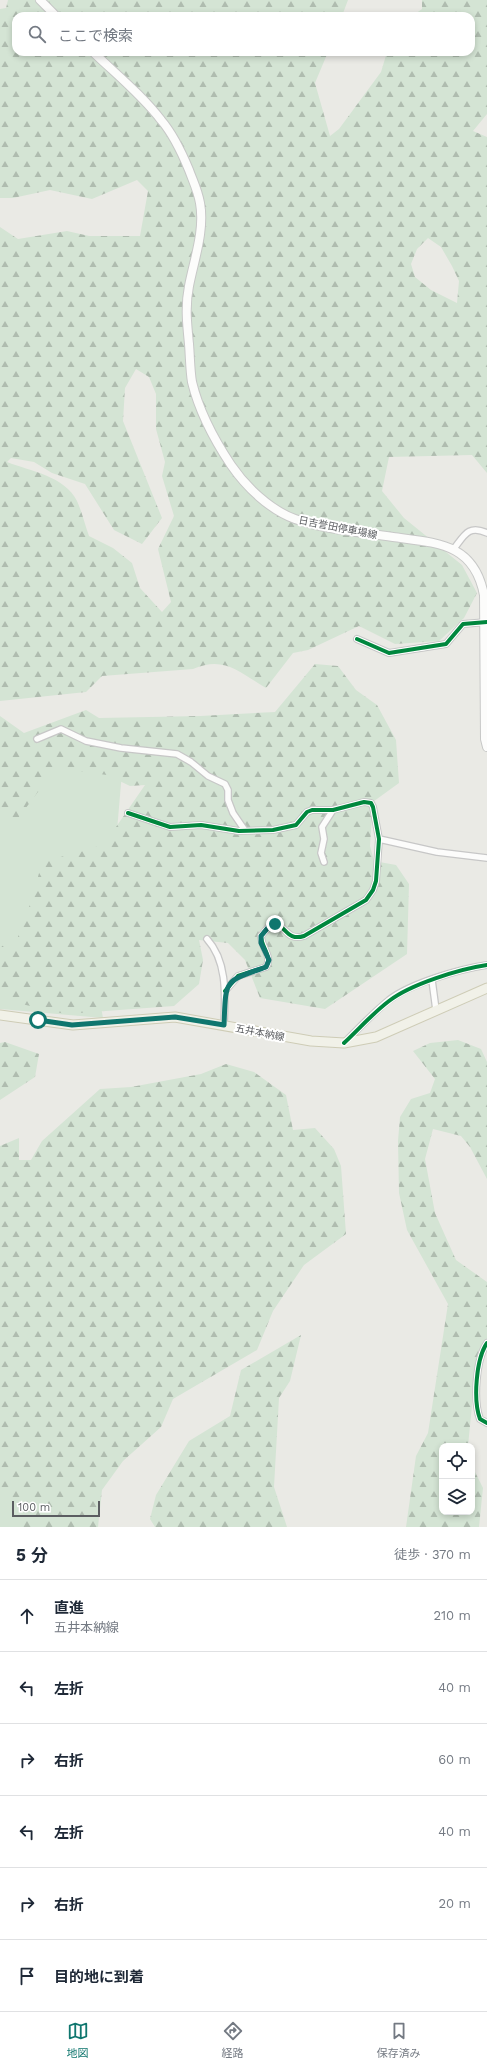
<!DOCTYPE html>
<html lang="ja">
<head>
<meta charset="utf-8">
<style>
	:root { --surface:#fff; --page:#f2f2f3; --text:#1f2937; --muted:#747a83; --line:#e0e1e3; --accent:#0f766e }
	body { margin:0; font-family:"Work Sans","Noto Sans JP",sans-serif; background:var(--page); color:var(--text) }
	.controls { position:absolute; right:12px; bottom:12px; display:grid; overflow:hidden; border-radius:8px; box-shadow:0 2px 6px #0003 }
	.controls button { width:36px; height:36px; display:grid; place-items:center; padding:0; border:0; border-bottom:1px solid var(--line); background:var(--surface); color:var(--text); font:20px sans-serif }
	.scale { position:absolute; left:12px; bottom:10px; width:88px; box-sizing:border-box; padding-left:4px; border:2px solid #5b5d61; border-top:0; font-size:11px; line-height:14px; white-space:nowrap; color:#5b5d61; -webkit-text-stroke:3px #fff; paint-order:stroke }
	.stop { position:absolute; width:12px; height:12px; margin:-9px; border:3px solid #0f766e; border-radius:50%; background:#fff }
	.stop.end { background:#0f766e; border-color:#fff; box-shadow:0 1px 4px #0008 }
	.list { margin:0; padding:0; list-style:none }
	h2 { display:flex; justify-content:space-between; align-items:center; height:52px; margin:0; padding:0 16px; font-size:17px }
	h2 small { font-size:13px; font-weight:400; color:var(--muted) }
	.list li { display:grid; grid-template-columns:26px 1fr auto; gap:12px; align-items:center; box-sizing:border-box; height:72px; padding:0 16px; border-top:1px solid var(--line) }
	.list b { display:block; font-size:15px; white-space:nowrap }
	.list p { margin:0; font-size:13px; white-space:nowrap; color:var(--muted) }
	.list em { font-size:13px; font-style:normal; color:var(--muted) }
	.icon { flex:none; width:22px; height:22px; fill:none; stroke:currentColor; stroke-width:2; stroke-linecap:round; stroke-linejoin:round }
	.map { position:relative; flex:none; width:487px; height:1527px; overflow:hidden }
	.search { position:absolute; background:var(--surface); box-shadow:0 2px 6px #0003; left:12px; right:12px; top:12px; height:44px; display:flex; align-items:center; gap:10px; box-sizing:border-box; padding:0 14px; border-radius:12px; color:var(--muted); font-size:15px }
	.sheet { height:484px; background:var(--surface) }
	nav { display:flex; justify-content:space-around; align-items:center; box-sizing:border-box; height:56px; border-top:1px solid var(--line); background:var(--surface); font-size:11px; color:var(--muted) }
	nav a { display:grid; justify-items:center; gap:2px }
	nav .on { color:var(--accent) }
	.map>svg:first-child { display:block }
</style>
</head>
<body>
<div class="map">
<svg width="487" height="1527" viewBox="0 0 487 1527">
	<defs>
		<pattern id="forest-firs" width="22" height="20" patternUnits="userSpaceOnUse"><rect width="22" height="20" fill="#d4e4d4"/><path d="M5 1l3.5 6h-7zM16 11l3.5 6h-7z" fill="#afbcaf"/></pattern>
	</defs>
	<rect width="100%" height="100%" fill="#eaeae5"/>
	<path fill="#d4e4d4" d="M0 738 123 760 113 878 94 969 103 1018 0 1009Z
		M0 1489 39 1527H0Z"/>
	<path fill="url(#forest-firs)" fill-rule="evenodd" d="M8 0H348L342 16H16V52H328L315 83 330 136 339 129 381 72 387 52H471V16H412L422 9V0H487V114L473 131 487 137V473L472 455 389 457 382 491 404 518 462 565 477 593 464 618 439 641 395 644 359 626 308 650 293 653 266 688C240 673 225 655 193 669L102 676 86 692 0 701V227L18 239 67 231 89 236H140L148 191 137 180 92 199 50 190 13 198H0V9L6 8ZM428 238 441 247 452 266 459 281 457 303 431 290 415 277 411 264 417 249ZM136 369 149 377 156 394V429L165 462 162 476 174 516 158 549 171 602 162 612 140 588 132 563 113 548 89 536C85 525 82 512 77 501 65 476 30 471 7 462L11 458 34 462 52 473 85 484 114 530 142 544 162 518 123 421 125 388Z
		M315 664 338 666 356 690 377 705 396 740 399 783 370 804 372 817 370 846 374 861 396 865 409 884 407 954 325 1009 260 998 245 960 228 943 199 940 203 960 199 984 174 1006 65 1014 0 999V944L12 953 32 899 42 862 94 848 107 840 145 785 130 786 107 775 56 768 13 825 0 810V716L24 733 86 710 99 718 200 716 275 712Z
		M458 1040 481 1049 487 1062V1179L470 1147 461 1136 433 1129 425 1159 435 1213 456 1260 487 1282V1343L476 1365 468 1446H442V1512H472V1466L483 1488 479 1527H406L416 1456 428 1433 448 1304 407 1230 399 1193 398 1141 400 1117 411 1099 430 1093 435 1079 413 1051 430 1043Z
		M5 1042 39 1054 35 1077 0 1100V1043Z
		M226 1064 254 1072 286 1095 293 1130 315 1128 334 1149 341 1166 346 1234 304 1265 273 1311 257 1350 173 1399 161 1427 123 1461 102 1490 98 1527H23L16 1506 0 1492V1146L19 1138V1160H31L42 1141 100 1089 131 1087 201 1074Z
		M301 1335 290 1381 279 1398 274 1487 287 1527H155L150 1519 156 1495 189 1441 230 1416 241 1370Z"/>
	<g fill="none" stroke-linecap="round" stroke-linejoin="round">
		<defs>
			<path id="minor" d="M453 550C464 536 468 524 487 533
				M357 639 389 653 446 644 463 624 487 622
				M37 739 61 729 86 741 121 748 177 754 191 762 208 776 225 784 228 790V800L233 813 244 829
				M128 813 170 827 201 825 239 831 273 830 296 825 307 812 312 810H333L364 802 371 803 373 807 379 839 376 881 373 890 366 900 304 936C285 942 286 922 271 924L261 936C261 947 273 957 266 967L238 976 225 991
				M379 839 437 852 487 858
				M324 862 321 853 324 839 322 827 333 810
				M207 939C228 962 225 997 224 1025
				M432 980 436 1010
				M344 1043C359 1028 373 1013 389 1000 411 983 460 969 487 965
				M487 1343C476 1359 473 1400 480 1419L487 1423"/>
			<path id="secondary" d="M40 0 56 16
				M93 52C116 74 142 95 161 120 173 134 182 153 189 170 193 181 198 191 200 203 205 230 194 260 189 286 185 306 187 324 189 344 190 356 190 370 192 382 199 411 215 441 231 465 246 487 270 510 295 519 326 530 361 532 393 537 437 543 474 543 484 595L485 739 487 747"/>
			<path id="primary" d="M0 1015 73 1025 175 1017 311 1041 344 1043 376 1037 487 988"/>
		</defs>
		<use href="#minor" stroke="#c7c7c7" stroke-width="8"/>
		<use href="#secondary" stroke="#c7c8c7" stroke-width="10"/>
		<use href="#primary" stroke="#ceccb6" stroke-width="11"/>
		<use href="#minor" stroke="#fcfcfb" stroke-width="5.5"/>
		<use href="#secondary" stroke="#fcfcfb" stroke-width="8"/>
		<use href="#primary" stroke="#f1f1e8" stroke-width="9"/>
		<defs>
			<path id="cycleway" d="M357 639 389 653 446 644 463 624 487 622
				M128 813 170 827 201 825 239 831 273 830 296 825 307 812 312 810H333L364 802 371 803 373 807 379 839 376 881 373 890 366 900 304 936C285 942 286 922 271 924L261 936C261 947 273 957 266 967L238 976 225 991
				M344 1043C359 1029 373 1013 389 1001 411 984 460 969 487 965
				M487 1343C476 1359 473 1400 480 1419L487 1423"/>
		</defs>
		<use href="#cycleway" stroke="#fff" stroke-width="6"/>
		<use href="#cycleway" stroke="#00873e" stroke-width="4"/>
	</g>
	<g fill="none" stroke-linecap="round" stroke-linejoin="round">
		<path stroke="#0f766e" stroke-width="5" d="M38 1020 72 1025 175 1017 224 1025C226 979 223 982 266 967L269 960 261 943V936L271 924H275"/>
	</g>
	<g text-anchor="middle" stroke-width="4" stroke-linejoin="round" paint-order="stroke">
		<g font-size="10" fill="#5b5d61" stroke="#fff">
			<text transform="translate(338 527) rotate(11)" y="4">日吉誉田停車場線</text>
			<text transform="translate(260 1032) rotate(11)" y="4">五井本納線</text>
		</g>
	</g>
</svg>
<div class="controls">
<button><svg class="icon" aria-label="locate" viewBox="0 0 24 24"><circle cx="12" cy="12" r="6"/><path d="M12 2v4M12 18v4M2 12h4M18 12h4"/></svg></button>
<button><svg class="icon" aria-label="layers" viewBox="0 0 24 24"><path d="M12 4l9 5-9 5-9-5zM3 14l9 5 9-5"/></svg></button>
</div>
<div class="scale">100 m</div>
<div class="stop" style="left:38px;top:1020px"></div>
<div class="stop end" style="left:275px;top:924px"></div>
<div class="search"><svg class="icon" aria-label="search" viewBox="0 0 24 24"><circle cx="10" cy="10" r="6"/><path d="M15 15l6 6"/></svg>ここで検索</div>
</div>
<section class="sheet">
<h2>5 分<small>徒歩 · 370 m</small></h2>
<ul class="list">
<li><svg class="icon" aria-label="ahead" viewBox="0 0 24 24"><path d="M12 20V5M6 11l6-6 6 6"/></svg><div><b>直進</b><p>五井本納線</p></div><em>210 m</em></li>
<li><svg class="icon" aria-label="left" viewBox="0 0 24 24"><path d="M17 20v-9H6M10 6l-5 5 5 5"/></svg><div><b>左折</b></div><em>40 m</em></li>
<li><svg class="icon" aria-label="right" viewBox="0 0 24 24"><path d="M7 20v-9h11M14 6l5 5-5 5"/></svg><div><b>右折</b></div><em>60 m</em></li>
<li><svg class="icon" aria-label="left" viewBox="0 0 24 24"><path d="M17 20v-9H6M10 6l-5 5 5 5"/></svg><div><b>左折</b></div><em>40 m</em></li>
<li><svg class="icon" aria-label="right" viewBox="0 0 24 24"><path d="M7 20v-9h11M14 6l5 5-5 5"/></svg><div><b>右折</b></div><em>20 m</em></li>
<li><svg class="icon" aria-label="arrive" viewBox="0 0 24 24"><path d="M6 21V4h12l-3 4 3 4H6"/></svg><div><b>目的地に到着</b></div></li>
</ul>
</section>
<nav>
<a class="on"><svg class="icon" aria-label="map" viewBox="0 0 24 24"><path d="M3 6l6-2 6 2 6-2v14l-6 2-6-2-6 2zM9 4v14M15 6v14"/></svg>地図</a>
<a><svg class="icon" aria-label="directions" viewBox="0 0 24 24"><path d="M12 3l9 9-9 9-9-9zM9 14v-3h6M13 9l2 2-2 2"/></svg>経路</a>
<a><svg class="icon" aria-label="saved" viewBox="0 0 24 24"><path d="M7 4h10v16l-5-4-5 4z"/></svg>保存済み</a>
</nav>
</body>
</html>
